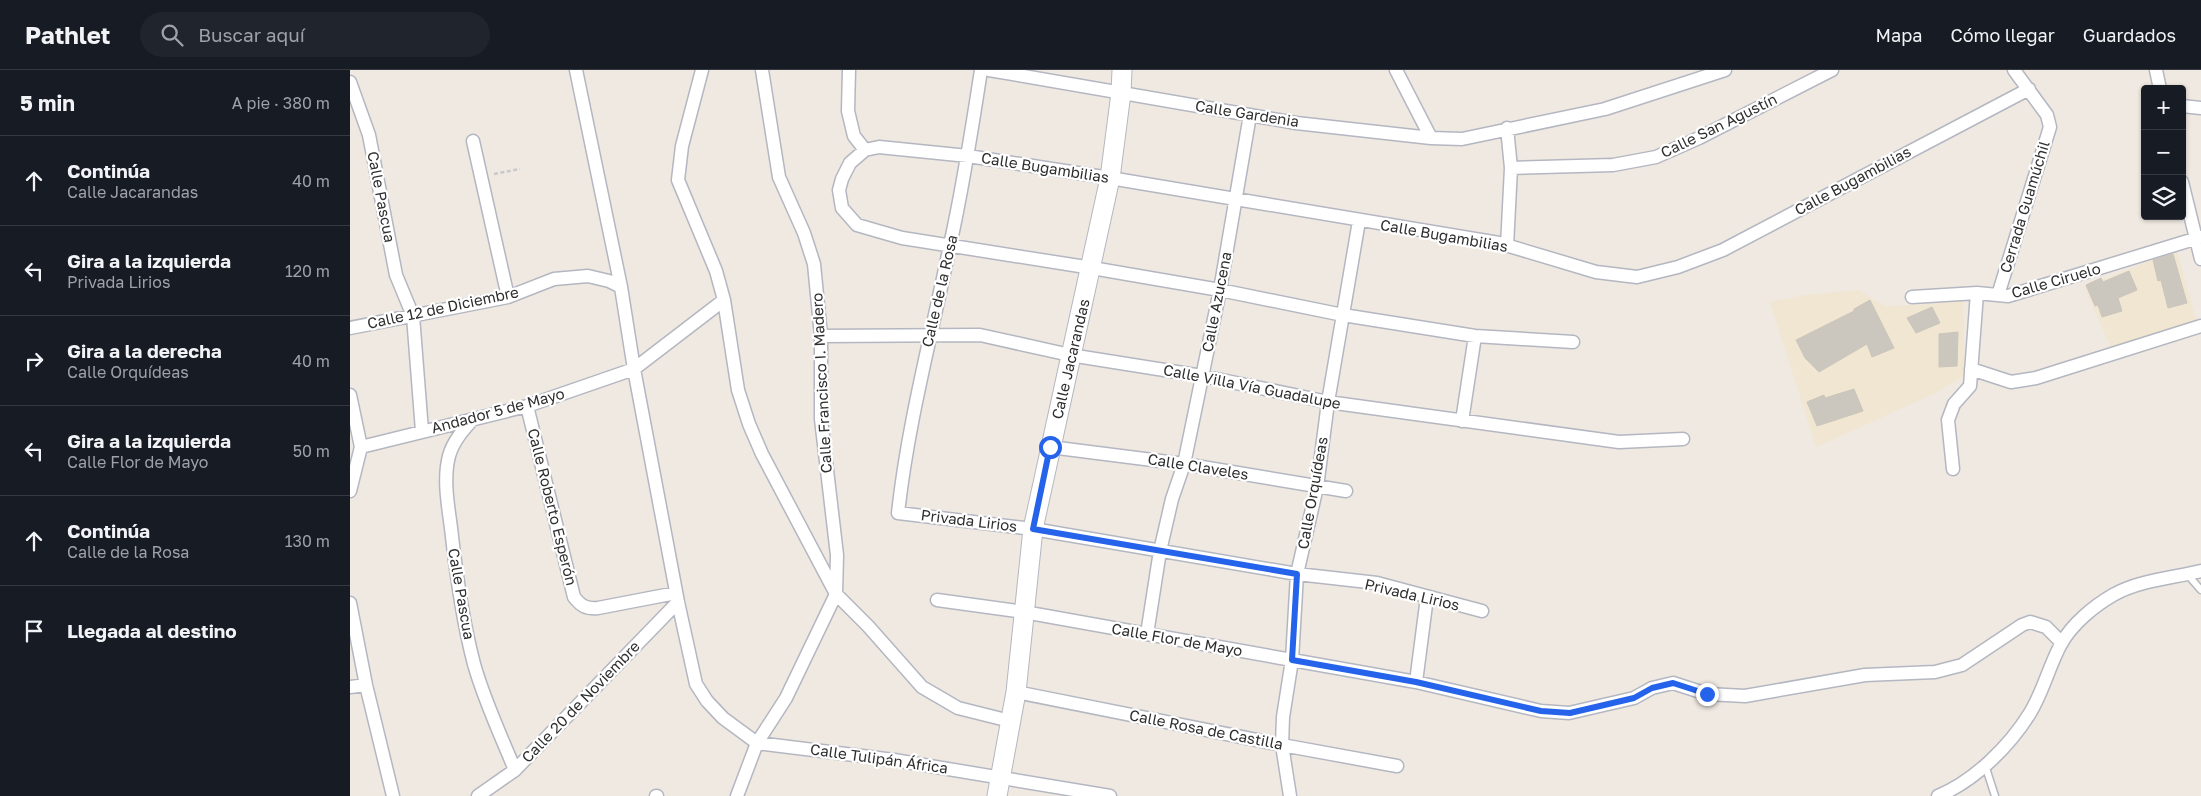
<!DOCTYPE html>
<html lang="es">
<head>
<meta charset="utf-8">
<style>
	:root { --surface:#171b24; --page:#20242c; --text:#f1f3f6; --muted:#9ea1a6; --line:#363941 }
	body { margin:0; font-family:"Golos Text",sans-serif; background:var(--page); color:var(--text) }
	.controls { position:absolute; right:15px; top:15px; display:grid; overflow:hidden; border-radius:5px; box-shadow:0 1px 4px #0004 }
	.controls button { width:45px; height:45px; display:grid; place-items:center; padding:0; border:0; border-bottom:1px solid var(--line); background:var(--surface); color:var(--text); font:25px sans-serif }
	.stop { position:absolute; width:15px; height:15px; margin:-11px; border:4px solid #2563eb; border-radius:50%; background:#fff }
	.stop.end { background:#2563eb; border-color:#fff; box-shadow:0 1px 5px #0008 }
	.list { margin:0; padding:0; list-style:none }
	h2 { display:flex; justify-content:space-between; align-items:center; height:65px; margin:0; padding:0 20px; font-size:21px }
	h2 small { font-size:16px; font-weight:400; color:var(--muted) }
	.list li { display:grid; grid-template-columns:32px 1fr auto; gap:15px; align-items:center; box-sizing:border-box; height:90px; padding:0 20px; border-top:1px solid var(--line) }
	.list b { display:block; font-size:19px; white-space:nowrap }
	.list p { margin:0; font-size:16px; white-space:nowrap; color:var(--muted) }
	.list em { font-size:16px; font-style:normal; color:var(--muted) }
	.icon { flex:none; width:28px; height:28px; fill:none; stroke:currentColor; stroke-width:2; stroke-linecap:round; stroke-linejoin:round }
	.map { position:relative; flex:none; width:1851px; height:726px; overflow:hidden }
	header { display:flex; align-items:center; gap:30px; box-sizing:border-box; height:70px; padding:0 25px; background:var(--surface); border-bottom:1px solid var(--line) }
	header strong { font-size:24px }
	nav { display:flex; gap:28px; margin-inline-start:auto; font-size:18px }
	.search { width:350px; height:45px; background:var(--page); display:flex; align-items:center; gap:12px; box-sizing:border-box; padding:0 18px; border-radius:28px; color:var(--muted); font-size:19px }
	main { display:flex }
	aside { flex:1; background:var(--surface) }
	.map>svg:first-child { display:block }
</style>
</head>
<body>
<header>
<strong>Pathlet</strong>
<div class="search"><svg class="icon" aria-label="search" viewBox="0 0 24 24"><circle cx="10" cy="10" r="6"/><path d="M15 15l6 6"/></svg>Buscar aquí</div>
<nav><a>Mapa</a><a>Cómo llegar</a><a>Guardados</a></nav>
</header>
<main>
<aside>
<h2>5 min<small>A pie · 380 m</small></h2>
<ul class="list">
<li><svg class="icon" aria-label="ahead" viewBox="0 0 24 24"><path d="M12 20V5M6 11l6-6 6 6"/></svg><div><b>Continúa</b><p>Calle Jacarandas</p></div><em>40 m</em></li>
<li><svg class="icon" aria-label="left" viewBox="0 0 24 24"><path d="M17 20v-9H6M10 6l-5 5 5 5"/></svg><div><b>Gira a la izquierda</b><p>Privada Lirios</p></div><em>120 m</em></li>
<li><svg class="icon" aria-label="right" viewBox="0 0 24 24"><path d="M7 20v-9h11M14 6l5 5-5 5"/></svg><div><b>Gira a la derecha</b><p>Calle Orquídeas</p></div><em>40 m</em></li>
<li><svg class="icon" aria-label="left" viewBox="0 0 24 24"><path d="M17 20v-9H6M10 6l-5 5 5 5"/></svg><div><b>Gira a la izquierda</b><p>Calle Flor de Mayo</p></div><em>50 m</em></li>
<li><svg class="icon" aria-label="ahead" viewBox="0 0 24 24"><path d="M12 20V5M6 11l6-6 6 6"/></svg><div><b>Continúa</b><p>Calle de la Rosa</p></div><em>130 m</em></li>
<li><svg class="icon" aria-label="arrive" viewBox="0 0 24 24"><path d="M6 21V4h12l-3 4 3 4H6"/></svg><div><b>Llegada al destino</b></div></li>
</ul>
</aside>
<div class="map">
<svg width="1851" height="726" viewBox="0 0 1851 726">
	<rect width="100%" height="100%" fill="#efe9e1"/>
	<path fill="#f0e6d1" d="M1827 180 1847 255 1762 280 1734 217Z
		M1509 220 1534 236 1572 235 1613 230 1615 305 1586 323 1466 377 1420 232 1455 225Z"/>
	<path fill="#cbc7bf" stroke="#cbc5ba" d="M1823 184 1837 233 1818 238 1811 210 1808 211 1803 190Z
		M1779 201 1787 220 1768 228 1772 241 1752 247 1748 235 1745 236 1736 215 1751 208 1753 212Z
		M1520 230 1544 278 1522 287 1517 274 1469 302 1455 288 1446 270 1504 241V239Z
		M1582 237 1590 253 1566 263 1557 248Z
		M1608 262 1607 296 1589 297V264Z
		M1504 319 1513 341 1467 356 1457 332 1474 325 1475 328Z"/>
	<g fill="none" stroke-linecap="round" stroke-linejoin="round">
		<defs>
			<path id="lane" d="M1837 504 1851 520
				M1635 695 1645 726"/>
			<path id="street" d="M226 0 271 217 284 299 328 532 346 614 357 631 373 648 407 673 544 690 760 726
				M352 0 332 76 328 110 366 201 374 230 388 320 399 354 412 384 486 524 518 556 572 617 608 638 660 651
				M499 0 498 41 504 66 515 80
				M631 0C622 59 613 117 600 175 582 264 558 352 548 443L683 459 947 504 1027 513 1132 541
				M639 0 946 53 1081 68 1112 69 1255 39 1375 0
				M1046 0 1081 68
				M1806 0 1810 19
				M0 12 19 65 46 205 63 246 72 361
				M1832 36 1851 38
				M1157 58 1161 98 1157 176
				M123 71 158 227
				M1161 98 1263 95 1306 87 1349 68 1482 0
				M1832 112 1851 189
				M1648 225 1700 57 1697 45 1664 0
				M1562 227 1627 223 1658 226 1851 167
				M0 258 158 227 204 209 238 206 259 211 271 217
				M471 266 630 265 720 285 852 306 978 332 1269 372 1333 369
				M1223 272 1125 266 993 245 870 220 742 198 552 168 507 155 492 138 489 120 492 109 500 93 515 80 529 77 618 86 760 108 1149 173 1246 202 1287 207 1328 197 1373 180 1679 19
				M1621 299 1661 312 1686 308 1851 256
				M0 325 11 377 0 421
				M177 336 224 527C231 536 236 539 248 538L326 523
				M124 348C114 359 103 371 99 386 93 409 98 435 101 458 106 503 112 549 124 594 134 630 151 666 165 700
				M1112 351 1125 266
				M11 377 177 336 284 299 374 230
				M700 377 834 394 996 421
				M1603 399 1598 350 1604 334 1620 316 1627 223
				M587 530 674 542 942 590 1066 612 1191 641 1219 643 1284 628 1302 618 1323 613 1357 624 1395 626 1515 605 1585 602 1612 595 1672 555 1680 552 1696 557 1712 573
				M0 533 16 615 43 726
				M797 564 810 481 822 429 834 394 870 220 900 45
				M1066 612 1077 527
				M0 617 16 615
				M666 622 932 675 1047 696
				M128 726 165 700 328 532
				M306 726H307
				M387 726 407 673 436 628 486 524 487 485 471 349V266L464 194 454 163 429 107 412 0
				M940 726 932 675 933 647 942 590 947 504 967 417 978 332 1009 151
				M1588 726C1624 711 1659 677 1680 643 1693 622 1699 596 1711 574 1722 554 1744 536 1763 525 1789 510 1823 508 1851 501"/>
			<path id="secondary" d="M647 726 666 622 683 459 760 108 771 23 772 0"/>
		</defs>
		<use href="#lane" stroke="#b4b7c1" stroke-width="9"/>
		<use href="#street" stroke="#b4b7c1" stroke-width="15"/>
		<use href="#secondary" stroke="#b4b7c1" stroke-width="21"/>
		<path stroke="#c9c9c9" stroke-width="2.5" stroke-dasharray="4 2.5" stroke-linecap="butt" d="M144 104 170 99"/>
		<use href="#lane" stroke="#fff" stroke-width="6"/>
		<use href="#street" stroke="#fff" stroke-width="12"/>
		<use href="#secondary" stroke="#fff" stroke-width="19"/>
	</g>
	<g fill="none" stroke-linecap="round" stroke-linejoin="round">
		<path stroke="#2563eb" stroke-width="6" d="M700 377 683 459 947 504 942 590 1066 612 1191 641 1220 643 1284 628 1302 618 1323 613 1357 624"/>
	</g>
	<g text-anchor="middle" stroke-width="4.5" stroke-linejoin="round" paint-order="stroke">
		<g font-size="15" fill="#2e2e2e" stroke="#fff">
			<text transform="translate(897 44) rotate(9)" y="5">Calle Gardenia</text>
			<text transform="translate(1369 56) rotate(-26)" y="5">Calle San Agustín</text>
			<text transform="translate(695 98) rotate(9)" y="5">Calle Bugambilias</text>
			<text transform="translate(1503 111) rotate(-28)" y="5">Calle Bugambilias</text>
			<text transform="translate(31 127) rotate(79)" y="5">Calle Pascua</text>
			<text transform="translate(1675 137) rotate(-73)" y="5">Cerrada Guamúchil</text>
			<text transform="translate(1094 166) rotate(10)" y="5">Calle Bugambilias</text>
			<text transform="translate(1706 211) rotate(-16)" y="5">Calle Ciruelo</text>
			<text transform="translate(590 221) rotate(-77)" y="5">Calle de la Rosa</text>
			<text transform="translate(867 232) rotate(-79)" y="5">Calle Azucena</text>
			<text transform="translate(93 238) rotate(-12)" y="5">Calle 12 de Diciembre</text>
			<text transform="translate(721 289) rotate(-77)" y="5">Calle Jacarandas</text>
			<text transform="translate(472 313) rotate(-93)" y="5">Calle Francisco I. Madero</text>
			<text transform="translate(902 317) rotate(11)" y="5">Calle Villa Vía Guadalupe</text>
			<text transform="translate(148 341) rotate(-15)" y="5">Andador 5 de Mayo</text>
			<text transform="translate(848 397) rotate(9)" y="5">Calle Claveles</text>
			<text transform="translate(963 423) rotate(-80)" y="5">Calle Orquídeas</text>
			<text transform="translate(202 437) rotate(76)" y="5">Calle Roberto Esperón</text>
			<text transform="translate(619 451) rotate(7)" y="5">Privada Lirios</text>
			<text transform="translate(111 524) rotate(80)" y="5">Calle Pascua</text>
			<text transform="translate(1062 525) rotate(13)" y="5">Privada Lirios</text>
			<text transform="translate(827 570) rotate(10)" y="5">Calle Flor de Mayo</text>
			<text transform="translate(231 632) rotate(-46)" y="5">Calle 20 de Noviembre</text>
			<text transform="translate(856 660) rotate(11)" y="5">Calle Rosa de Castilla</text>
			<text transform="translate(529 689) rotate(8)" y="5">Calle Tulipán África</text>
		</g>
	</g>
</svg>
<div class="controls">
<button>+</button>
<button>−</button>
<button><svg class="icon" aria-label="layers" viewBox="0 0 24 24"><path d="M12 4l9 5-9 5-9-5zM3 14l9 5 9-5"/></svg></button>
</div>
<div class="stop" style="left:700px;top:377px"></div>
<div class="stop end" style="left:1357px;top:624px"></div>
</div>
</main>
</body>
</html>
